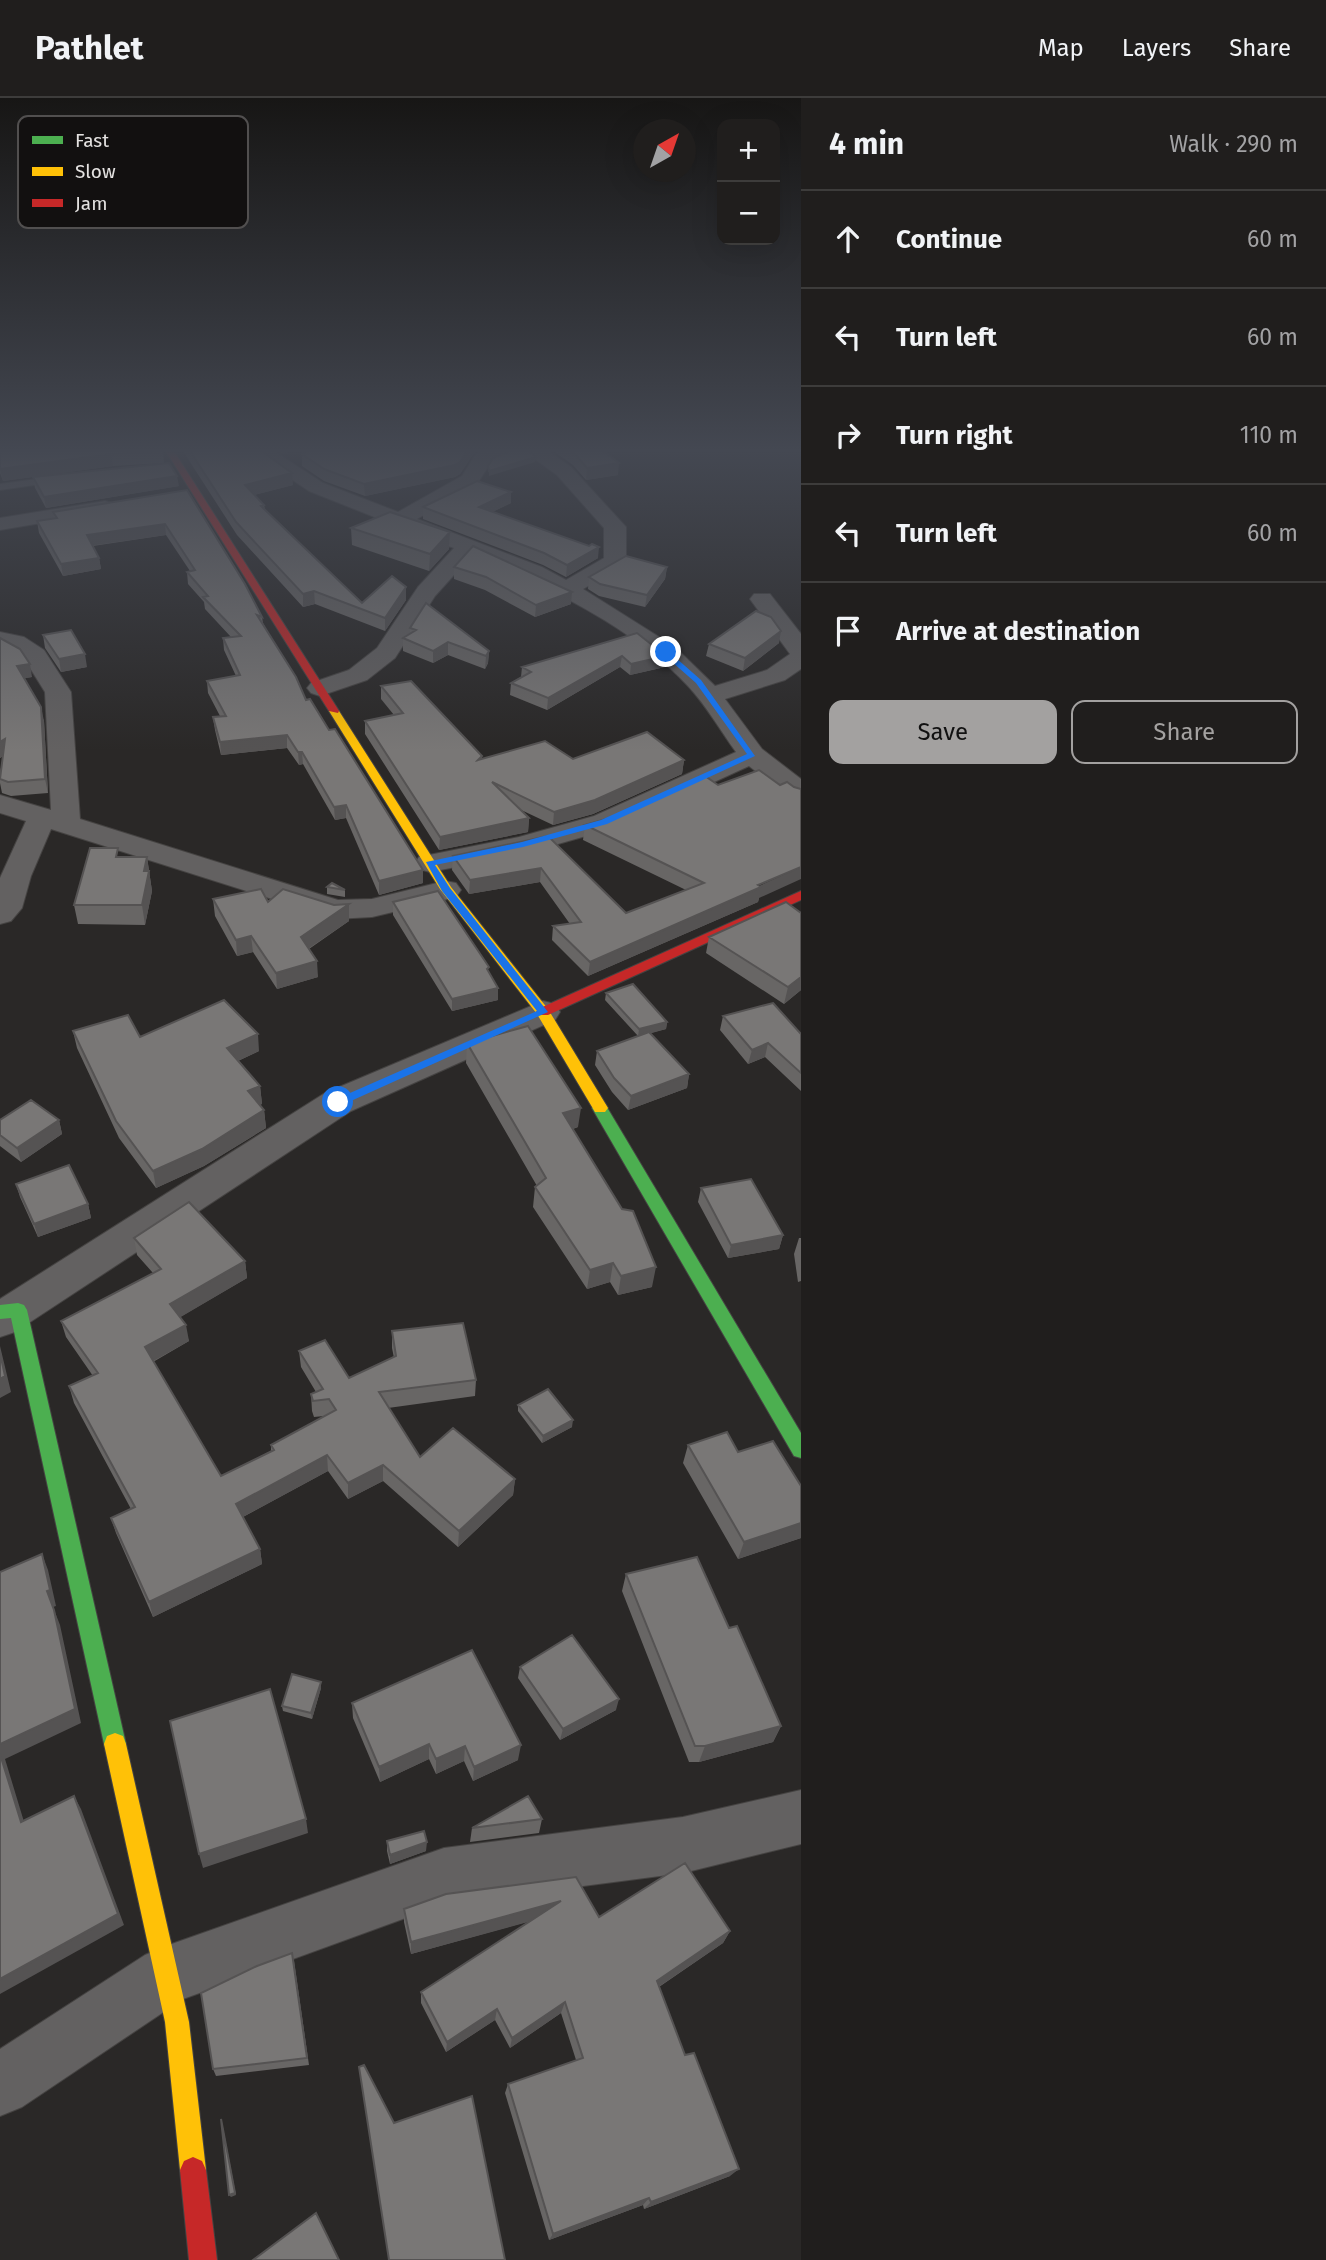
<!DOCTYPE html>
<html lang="en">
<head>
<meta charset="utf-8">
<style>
	:root { --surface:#201e1d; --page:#2d2b2a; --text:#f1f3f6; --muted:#a2a2a4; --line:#3d3c3b; --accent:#a3a1a0 }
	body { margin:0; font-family:"Fira Sans",sans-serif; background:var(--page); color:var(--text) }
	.controls { position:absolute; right:21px; top:21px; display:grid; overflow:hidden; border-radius:14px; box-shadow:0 7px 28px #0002 }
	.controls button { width:63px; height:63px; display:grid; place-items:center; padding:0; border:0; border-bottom:2px solid var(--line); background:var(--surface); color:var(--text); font:35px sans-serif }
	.compass { position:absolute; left:633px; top:21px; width:63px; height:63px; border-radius:50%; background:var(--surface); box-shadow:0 7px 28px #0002; rotate:40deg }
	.stop { position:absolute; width:21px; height:21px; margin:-16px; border:5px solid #1a73e8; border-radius:50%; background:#fff }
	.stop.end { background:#1a73e8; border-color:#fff; box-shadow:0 2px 7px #0008 }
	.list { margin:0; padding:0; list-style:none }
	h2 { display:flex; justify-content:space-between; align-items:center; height:91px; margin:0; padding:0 28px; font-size:30px }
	h2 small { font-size:23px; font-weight:400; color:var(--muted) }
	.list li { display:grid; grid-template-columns:46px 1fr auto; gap:21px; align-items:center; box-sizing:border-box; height:98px; padding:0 28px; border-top:2px solid var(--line) }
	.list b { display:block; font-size:26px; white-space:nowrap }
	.list em { font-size:23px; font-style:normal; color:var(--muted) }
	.actions { display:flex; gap:14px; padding:21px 28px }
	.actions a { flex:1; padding:16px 0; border:2px solid var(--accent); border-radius:14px; text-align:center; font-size:24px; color:var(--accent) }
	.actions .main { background:var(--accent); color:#111 }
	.icon { flex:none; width:38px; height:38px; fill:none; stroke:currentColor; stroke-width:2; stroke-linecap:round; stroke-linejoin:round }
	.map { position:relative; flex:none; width:801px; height:2162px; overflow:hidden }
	header { display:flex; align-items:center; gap:42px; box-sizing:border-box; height:98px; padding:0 35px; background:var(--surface); border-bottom:2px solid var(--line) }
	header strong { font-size:33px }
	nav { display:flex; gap:38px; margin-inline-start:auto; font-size:24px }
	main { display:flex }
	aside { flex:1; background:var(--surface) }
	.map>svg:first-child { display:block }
</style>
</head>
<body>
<header>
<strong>Pathlet</strong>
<nav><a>Map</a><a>Layers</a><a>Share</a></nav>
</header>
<main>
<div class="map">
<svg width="801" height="2162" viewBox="0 0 801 2162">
	<rect width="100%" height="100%" fill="#2a2827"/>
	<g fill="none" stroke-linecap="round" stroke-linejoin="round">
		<defs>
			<path id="lane" d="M58 378 62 379V383L0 392V386Z"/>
			<path id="street" d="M245 350H269L323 385 398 414 462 378 476 356 492 350H544L571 369 626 429V463L623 468 583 491 675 549 715 588 767 572 790 556 750 501 754 496H770L801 536V571L785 582 725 601 762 651 801 681V704L791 701 749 668 614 730 523 756 430 774 419 771 415 765 419 759 519 739 594 718 736 654C720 632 706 607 688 588 636 531 542 485 472 457L435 498 395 560 367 582 320 598 311 595 307 590 311 585 349 572 377 550 418 489 454 450 389 428 387 424 309 393ZM521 351 557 377 604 430V460L566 482 542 469 417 421 477 386 491 364Z
				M105 403 112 405 116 409 112 413 0 432V420Z
				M0 534 24 539 44 552 71 594 80 721 338 802 372 801 445 783 456 785 461 792 456 799 372 819 335 821 51 731 31 778 22 810 11 823 0 826V780L26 723 0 715V697L51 712 45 594 25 562 0 548Z
				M543 903 555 906 560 914 555 922 351 1013 15 1234 0 1239V1201L325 995Z
				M801 1692V1746L683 1775 444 1806 183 1901 22 2009 0 2018V1951L145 1857 166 1848 444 1750 683 1719Z"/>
			<path id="fast" d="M600 1005 605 1006 801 1335V1360L794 1358 592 1010Z
				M18 1205 24 1207 27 1212 126 1646 123 1654 115 1657 107 1654 104 1646 11 1220 0 1221V1207Z"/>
			<path id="slow" d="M330 611 339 613 451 789 548 911 608 1010 605 1014H595L537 916 440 791 329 613Z
				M115 1635 123 1638 126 1646 189 1924 206 2072 202 2081 193 2085 184 2081 180 2072 165 1924 104 1646 107 1638Z"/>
			<path id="jam" d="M164 350H172L339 613 338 615 329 613Z
				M801 793V802L548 917H538L536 914 538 911Z
				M193 2059 202 2063 206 2072 217 2162H189L180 2072 184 2063Z"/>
		</defs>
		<use href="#lane" stroke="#454342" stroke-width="2"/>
		<use href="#street" stroke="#454342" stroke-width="2"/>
		<use href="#fast" stroke="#454342" stroke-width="2"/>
		<use href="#slow" stroke="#454342" stroke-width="2"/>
		<use href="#jam" stroke="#454342" stroke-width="2"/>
		<use href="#lane" fill="#636161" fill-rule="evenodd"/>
		<use href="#street" fill="#636161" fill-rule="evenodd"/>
		<use href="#fast" fill="#4caf50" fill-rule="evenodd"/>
		<use href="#slow" fill="#ffc107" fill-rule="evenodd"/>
		<use href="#jam" fill="#c62828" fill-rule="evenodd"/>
	</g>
	<path fill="#686665" d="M0 350 163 353 164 365 113 368 3 383 0 375Z
		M181 350H257L293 387 254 397 264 407 265 411 362 505 406 502 385 533 315 506 303 509 237 437Z
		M274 350H296L283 356Z
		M315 350H485L474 355 460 376 455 379 365 398 324 383 302 368V356Z
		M549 350H599L618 377 586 382 573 367Z
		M33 379 179 388 46 410 35 390Z
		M187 392 262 519 263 525 306 602 329 632 423 772V785L379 797 346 720 335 722 303 666 299 667 287 650 221 657 215 632 213 619 220 618 208 595 207 583 236 578 224 552 223 540 231 539 205 511 204 504 188 486 187 474 190 473 166 437 93 448 99 460 101 471 63 478 39 435 37 423 54 420 53 414Z
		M511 394V405L492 414 589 448 598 460 566 479 543 467 423 421V409Z
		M351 430 450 434 449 451 429 473 352 447Z
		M454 469 571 506 535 519 485 492 454 481Z
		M667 469 665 481 645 509 599 498 588 491 589 479Z
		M410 530 489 553 488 565 485 571 448 557 433 565 403 553V540L410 536Z
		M637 535 665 569 630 577 620 569 547 612 510 597 511 585 521 579 522 569Z
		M43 537 87 569 61 574 45 550Z
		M0 540 32 579 25 580 44 623 48 695 11 698 2 695 0 685V675L3 658 0 660Z
		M779 545 743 573 706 558 709 546Z
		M381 588 482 658V661H573L684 662 682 676 593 716 553 727 519 711 529 720 528 734 439 752 365 636V623L394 617 381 601Z
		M585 727 759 800 758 804 588 878 552 842 553 828 570 826 540 784 469 796 452 772 453 758 548 738 626 815 686 792 583 742Z
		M120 759H147L152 793 145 827 78 826 74 807Z
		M327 789 345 792V799L327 796Z
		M213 801 334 807 349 806V823L309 851 318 879 277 891 253 854 237 858 215 818Z
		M393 804 498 890V902L452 913 393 817Z
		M709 839 801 892 784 906 706 855Z
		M606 895 667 924 666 931 650 935 689 976 687 990 628 1012 612 994 595 967 597 953 638 938 605 902Z
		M723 918 797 932 801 936V993L765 959 748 966 720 932Z
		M73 933 140 939 259 953 238 963 260 988 262 1006 259 1007 264 1012 266 1030 204 1068 156 1090 119 1040 77 950Z
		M467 945 578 1029 573 1031 652 1189 618 1197 610 1184 587 1191 533 1109 535 1089 537 1088 466 965Z
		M0 1022H59L62 1036 21 1064 0 1048Z
		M16 1086 88 1106 91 1120 38 1139 20 1099Z
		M701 1090 783 1137 779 1151 728 1160 698 1104Z
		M134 1140 245 1163 247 1180 180 1219 189 1243 153 1264 221 1378 271 1353V1347L324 1318 314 1319 312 1313 311 1296 316 1294 301 1269 299 1253 349 1280 394 1260 392 1250V1233L476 1282 475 1298 388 1310 420 1359 515 1381 513 1397 458 1449 383 1383 348 1401 328 1373 243 1419 260 1451 262 1466 153 1519 116 1435 111 1420 131 1411 74 1305 69 1288 93 1278 66 1239 61 1223 153 1175 137 1157Z
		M799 1140H801V1183L798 1184 794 1156Z
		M518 1307 572 1329 542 1345 518 1313Z
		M688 1347 738 1354 801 1388V1440L738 1461 683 1365Z
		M626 1476 729 1530 781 1628 773 1644 699 1664H689L622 1493Z
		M520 1569 616 1612 560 1642 518 1580Z
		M321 1584V1590L312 1621 283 1613 282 1608Z
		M352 1605 518 1662 473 1683 464 1663 436 1676 429 1661 380 1684 353 1620Z
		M542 1721 539 1735 470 1744 472 1730Z
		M387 1743 426 1753 390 1766 387 1753Z
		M404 1811 599 1819 730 1833 723 1845 659 1889 730 2078 644 2111 643 2107 549 2142 505 1995 508 1986 576 1962 561 1915 510 1950 495 1922 446 1954 421 1905V1894L530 1823 411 1856 404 1824Z
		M294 1863 309 1967 216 1978 213 1971Z"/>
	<path fill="#555353" d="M283 350H296L283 356Z
		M469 350H485L474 355 460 376 455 379 365 398 364 386Z
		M111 356 113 368 3 383 0 371Z
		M536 359 535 364 489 378V373Z
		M619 365 618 377 586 382 587 370Z
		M292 375 293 387 246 399 245 387Z
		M177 378 179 388 46 410 44 399Z
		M511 394V405L478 421 479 409Z
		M165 426 166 437 89 448 87 437Z
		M450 434 449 451 429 473 430 456Z
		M599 449 598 460 566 479 567 467Z
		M99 460 101 471 63 478 61 466Z
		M667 469 665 481 645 509 647 497Z
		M406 489V502L385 533V520Z
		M314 493 315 506 303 509V496Z
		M572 494 571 506 535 519 536 507Z
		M781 533 779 545 743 573 745 560Z
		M448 544V557L433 565V553Z
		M489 553 488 565 485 571 486 558Z
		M85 556 87 569 61 574 59 561Z
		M622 558 620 569 547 612 548 600Z
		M666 558 665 569 630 577 631 566Z
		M30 566 32 579 20 581 17 568Z
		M41 609 44 623 48 695 45 681Z
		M287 637V650L221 657 220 644Z
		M5 641 9 654 0 660V644Z
		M298 654H302L303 666 299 667Z
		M684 662 682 676 593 716 553 727 554 714Z
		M346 707V720L335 722 334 709Z
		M529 720 528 734 439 752 440 739Z
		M147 759 152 793 145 827 142 807 144 773Z
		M801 769V781L759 800 758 804 588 878 590 864Z
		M541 770 540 784 469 796 470 782Z
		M423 772V785L379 797V783Z
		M349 806V823L302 855 301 839Z
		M251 838 253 854 237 858 236 842Z
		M317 863 318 879 277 891 276 875Z
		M801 879V892L784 906 788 889Z
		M498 890V902L452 913V901Z
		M667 924 666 931 638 939 639 931Z
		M258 936 259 953 229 967 227 950Z
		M768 945 765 959 748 966 752 952Z
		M689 976 687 990 628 1012 631 998Z
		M260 988 262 1006 250 1011 248 993Z
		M581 1010 578 1029 561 1034 563 1015Z
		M264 1012 266 1030 204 1068 156 1090 153 1073Z
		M59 1022 62 1036 21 1064 17 1050Z
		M88 1106 91 1120 38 1139 34 1126Z
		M783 1137 779 1151 728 1160 731 1147Z
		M245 1163 247 1180 174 1223 170 1206Z
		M613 1165 610 1184 587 1191 590 1172Z
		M656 1169 652 1189 618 1197 621 1178Z
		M186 1227 189 1243 148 1266 145 1249Z
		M0 1248 11 1294 0 1300Z
		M573 1322 572 1329 542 1345 543 1338Z
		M327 1357 328 1373 239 1421 236 1406Z
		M383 1367V1383L348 1401V1385Z
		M515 1381 513 1397 458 1449 459 1433Z
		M801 1425V1440L738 1461 744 1444Z
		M260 1451 262 1466 153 1519 149 1504Z
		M42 1456 48 1472 56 1508 53 1509 60 1527 81 1625 5 1661 28 1737 21 1724 0 1656V1646L47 1493Z
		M321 1584V1590L312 1621 311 1615Z
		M619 1601 616 1612 560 1642 563 1631Z
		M781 1628 773 1644 699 1664 705 1648Z
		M429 1646V1661L380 1684 379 1669Z
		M521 1647 518 1662 473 1683 474 1669Z
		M465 1648 464 1663 436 1676V1661Z
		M74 1698 81 1711 124 1827 0 1896V1881Z
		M306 1721 308 1735 203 1770 199 1756Z
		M427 1744 426 1753 390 1766V1757Z
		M561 1803 557 1816 411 1856V1844Z
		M730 1833 723 1845 651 1894 657 1883Z
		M565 1904 561 1915 510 1950 512 1940Z
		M497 1911 495 1922 446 1954 447 1944Z
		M221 2021 222 2024 236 2097 231 2099 229 2097Z
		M739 2071 730 2078 644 2111 651 2104Z
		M649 2100 643 2107 549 2142 553 2136Z"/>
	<path fill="#797776" stroke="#555353" stroke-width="2" d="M0 350H161L163 353 111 356 0 371Z
		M188 350H257L292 375 245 387 264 407 261 408 362 505 392 478 406 489 385 520 314 493 303 496 236 424Z
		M315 350H469L460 364 455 367 364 386 324 371 302 356Z
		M517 350H524L536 359 489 373 488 368 493 360Z
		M567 350H599L619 365 587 370 574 355Z
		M169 365 177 378 44 399 33 379Z
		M477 383 511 394 479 409 589 448 592 446 599 449 567 467 544 455 423 409Z
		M187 392 245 486 262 519 257 517 296 579 306 602 310 601 329 632 335 631 423 772 379 783 346 707 334 709 302 654H298L287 637 220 644 213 619 226 618 207 583 240 577 223 540 241 538 203 499 208 498 187 474 195 472 165 426 87 437 99 460 61 466 37 423 57 420 53 414Z
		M390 414 450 434 430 456 351 430Z
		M473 448 572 494 536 507 486 479 454 469Z
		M626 458 667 469 647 497 600 486 589 479Z
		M426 505 489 553 486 558 448 544 433 553 403 540 416 532 410 530Z
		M756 513 771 519 781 533 745 560 709 546Z
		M71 532 85 556 59 561 43 537Z
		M637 535 666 558 631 566 622 558 548 600 511 585 531 574 522 569Z
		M0 540 20 551 30 566 17 568 41 609 45 681 8 684 0 681 5 641 0 644Z
		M411 583 482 658 478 662 545 643 573 661 647 634 684 662 595 702 554 714 492 684 529 720 440 739 365 623 403 615 381 588Z
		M759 672 780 687 787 684 794 689 801 691V769L758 787 761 789 590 864 553 828 581 824 541 770 470 782 453 758 548 738 626 815 704 785 585 727 617 718 705 678 718 687Z
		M90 750H118L116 759H147L144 773H149L142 807H74Z
		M332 785 345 792 327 789Z
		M261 791 268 804 283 791 334 807 349 806 301 839 317 863 276 875 251 838 236 842 213 801Z
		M438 793 489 869 487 871 498 890 452 901 393 804Z
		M786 804 801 815V879L788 889 709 839Z
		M633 886 667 924 639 931 606 895Z
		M224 902 258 936 227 950 260 988 248 993 264 1012 202 1051 153 1073 116 1023 73 933 128 917 140 939Z
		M773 905 801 936V975L768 945 752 952 723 918Z
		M528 928 581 1010 563 1015 622 1111 633 1113 656 1169 621 1178 613 1165 590 1172 535 1089 546 1080 467 945Z
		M649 934 689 976 631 998 614 980 597 953Z
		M31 1002 59 1022 17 1050 0 1037V1022Z
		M69 1067 88 1106 34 1126 16 1086Z
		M751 1081 783 1137 731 1147 701 1090Z
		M189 1104 245 1163 170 1206 186 1227 145 1249 221 1378 274 1352 271 1347 336 1312 329 1301 313 1303 311 1296 323 1291 299 1253 325 1242 349 1280 396 1258 392 1233 463 1225 476 1282 379 1294 420 1359 453 1330 515 1381 459 1433 383 1367 348 1385 327 1357 236 1406 260 1451 149 1504 111 1420 135 1409 69 1288 98 1275 61 1223 161 1171 134 1140Z
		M0 1255 5 1278 0 1281Z
		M548 1291 573 1322 543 1338 518 1307Z
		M727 1334 738 1354 773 1343 801 1388V1425L744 1444 688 1347Z
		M42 1456 50 1492 47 1493 54 1512 75 1611 0 1646V1474Z
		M697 1459 729 1530 737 1528 781 1628 705 1648H695L626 1476Z
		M572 1537 619 1601 563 1631 520 1569Z
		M472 1552 521 1647 474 1669 465 1648 436 1661 429 1646 379 1669 352 1605Z
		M292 1576 321 1584 311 1615 282 1608Z
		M270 1591 306 1721 199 1756 170 1623Z
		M0 1656 21 1724 74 1698 118 1816 0 1881Z
		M528 1698 542 1721 472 1730Z
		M424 1733 427 1744 390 1757 387 1743Z
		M685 1765 730 1833 657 1883 685 1957 694 1955 739 2071 651 2104 649 2100 553 2136 508 1986 583 1960 565 1904 512 1940 497 1911 447 1944 421 1894 561 1803 411 1844 404 1811 446 1796 576 1779 599 1819Z
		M292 1855 307 1960 213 1971 201 1895 257 1868Z
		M364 1967 394 2025 472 1998 505 2162H389L359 1969Z
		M221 2021 235 2095 229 2097Z
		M316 2115 339 2162H253Z"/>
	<linearGradient id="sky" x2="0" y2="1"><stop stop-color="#171615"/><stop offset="0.54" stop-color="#444852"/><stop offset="1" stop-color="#444852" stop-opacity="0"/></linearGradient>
	<rect width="801" height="653" fill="url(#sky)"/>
	<path fill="#1a73e8" d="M663 553H668L701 582 755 658 607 726 523 749 435 767 450 790 548 914 342 1007H334V1002L537 913 442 793 426 764 522 744 601 722 747 656 696 585 663 556Z"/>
	<rect x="18" y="18" width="230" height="112" rx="10" fill="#121010" stroke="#514f4f" stroke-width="2"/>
	<rect x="32" y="38" width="31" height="8" fill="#4caf50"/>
	<rect x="32" y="69" width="31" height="9" fill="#ffc107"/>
	<rect x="32" y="101" width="31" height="8" fill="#c62828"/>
	<g font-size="19" fill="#e4e2e1">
		<text x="75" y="49">Fast</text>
		<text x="75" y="80">Slow</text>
		<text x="75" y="112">Jam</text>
	</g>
</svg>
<div class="controls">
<button>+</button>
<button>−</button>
</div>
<svg class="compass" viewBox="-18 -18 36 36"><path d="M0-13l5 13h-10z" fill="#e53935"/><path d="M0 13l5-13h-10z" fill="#a2a2a4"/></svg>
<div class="stop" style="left:338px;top:1004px"></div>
<div class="stop end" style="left:666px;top:554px"></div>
</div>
<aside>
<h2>4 min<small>Walk · 290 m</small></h2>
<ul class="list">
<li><svg class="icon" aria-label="ahead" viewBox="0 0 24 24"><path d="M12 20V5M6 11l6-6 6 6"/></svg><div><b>Continue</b></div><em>60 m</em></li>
<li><svg class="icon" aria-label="left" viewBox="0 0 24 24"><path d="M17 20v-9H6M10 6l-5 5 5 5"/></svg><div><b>Turn left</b></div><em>60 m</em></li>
<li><svg class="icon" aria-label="right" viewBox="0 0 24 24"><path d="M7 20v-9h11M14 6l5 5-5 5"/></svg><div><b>Turn right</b></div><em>110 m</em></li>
<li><svg class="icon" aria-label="left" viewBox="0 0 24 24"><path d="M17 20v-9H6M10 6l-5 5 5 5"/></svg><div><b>Turn left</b></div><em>60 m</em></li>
<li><svg class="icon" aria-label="arrive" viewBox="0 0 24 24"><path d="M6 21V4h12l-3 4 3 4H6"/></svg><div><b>Arrive at destination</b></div></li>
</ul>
<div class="actions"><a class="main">Save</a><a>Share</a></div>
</aside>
</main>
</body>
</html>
